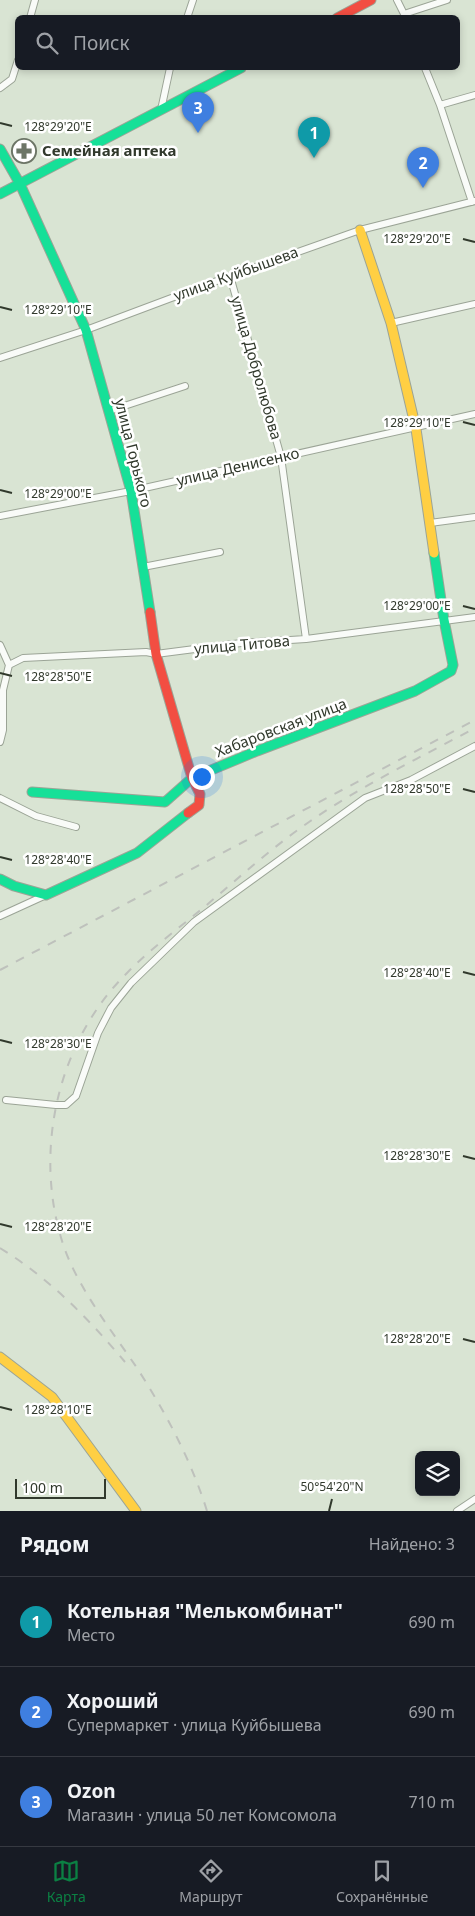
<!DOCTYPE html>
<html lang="ru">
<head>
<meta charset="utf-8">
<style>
	:root { --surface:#171b24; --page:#242831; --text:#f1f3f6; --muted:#9ea1a6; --line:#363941; --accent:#0b8043 }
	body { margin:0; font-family:"Noto Sans",sans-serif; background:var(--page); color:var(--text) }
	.controls { position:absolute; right:15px; bottom:15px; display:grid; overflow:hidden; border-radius:8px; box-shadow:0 2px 8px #0003 }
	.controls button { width:45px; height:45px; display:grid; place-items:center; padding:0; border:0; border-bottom:1px solid var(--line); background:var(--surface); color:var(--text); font:25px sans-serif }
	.scale { position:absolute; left:15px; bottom:12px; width:91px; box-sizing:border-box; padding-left:5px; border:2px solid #31392c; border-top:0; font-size:14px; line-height:18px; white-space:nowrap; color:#31392c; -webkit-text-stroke:4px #fff; paint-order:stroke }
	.you { position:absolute; left:201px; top:776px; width:18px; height:18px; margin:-12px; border:4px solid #fff; border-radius:50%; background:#1a73e8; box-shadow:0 0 0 8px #1a73e833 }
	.badge { display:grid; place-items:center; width:32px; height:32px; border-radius:50%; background:var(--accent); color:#fff; font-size:16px; font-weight:700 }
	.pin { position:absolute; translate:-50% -41px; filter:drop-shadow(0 1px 2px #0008) }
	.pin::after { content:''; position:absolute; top:26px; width:18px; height:15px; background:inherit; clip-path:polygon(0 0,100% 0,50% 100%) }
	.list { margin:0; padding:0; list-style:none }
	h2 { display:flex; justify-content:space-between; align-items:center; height:65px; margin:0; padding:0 20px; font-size:21px }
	h2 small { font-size:16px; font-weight:400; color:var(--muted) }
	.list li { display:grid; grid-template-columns:32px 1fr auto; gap:15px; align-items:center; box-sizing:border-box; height:90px; padding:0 20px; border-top:1px solid var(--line) }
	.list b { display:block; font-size:19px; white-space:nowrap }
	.list p { margin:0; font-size:16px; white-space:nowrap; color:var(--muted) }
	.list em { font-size:16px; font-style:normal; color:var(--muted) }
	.icon { flex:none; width:28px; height:28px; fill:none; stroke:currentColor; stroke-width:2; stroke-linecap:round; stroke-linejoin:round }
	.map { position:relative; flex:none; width:475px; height:1511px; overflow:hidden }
	.search { position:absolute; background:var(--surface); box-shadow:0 2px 8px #0003; left:15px; right:15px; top:15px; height:55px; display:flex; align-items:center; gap:12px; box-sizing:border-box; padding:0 18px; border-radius:8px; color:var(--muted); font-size:19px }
	.sheet { height:335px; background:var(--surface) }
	nav { display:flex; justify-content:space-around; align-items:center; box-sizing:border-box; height:70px; border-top:1px solid var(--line); background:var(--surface); font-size:14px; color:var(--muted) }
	nav a { display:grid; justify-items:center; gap:2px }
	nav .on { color:var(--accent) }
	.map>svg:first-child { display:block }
</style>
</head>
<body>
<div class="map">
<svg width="475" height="1511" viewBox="0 0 475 1511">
	<rect width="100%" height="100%" fill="#d9e4d3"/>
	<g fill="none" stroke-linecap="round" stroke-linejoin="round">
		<defs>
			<path id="street" d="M397 0 405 16
				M404 14 447 0
				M30 18 35 0
				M187 18 193 0
				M425 68 440 105 472 202
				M0 88 12 79 18 60
				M440 105 475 95
				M161 110 170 68
				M230 276 281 457 306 639
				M391 323 475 304
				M0 358 86 330 230 276 360 230 475 201
				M109 411 185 386
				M0 516 131 491 475 414
				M430 523 475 517
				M143 567 220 552
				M0 645 9 665 3 690V730L0 742
				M9 665 23 658 146 652 156 654 241 643 306 639 475 617
				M0 798 36 816 76 827
				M0 916 46 895
				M6 1100 56 1105H66L76 1096 98 1033 111 1008 131 983 194 922 365 798 411 780 475 746
				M457 1511 475 1499"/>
			<path id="fast" d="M0 149 20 184 86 330 131 491 150 612
				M0 194 241 68
				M32 792 165 802 192 778 257 751 415 691 451 671 453 665 444 620 434 553
				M0 879 14 886 46 895 137 853 188 813"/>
			<path id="slow" d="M360 230 391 323 416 429 434 553
				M0 1357 52 1397 136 1511"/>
			<path id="jam" d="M337 18 371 0
				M150 612 156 654 192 778 200 794 199 805 188 813"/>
		</defs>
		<use href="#street" stroke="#9ba496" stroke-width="8"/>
		<use href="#fast" stroke="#9ba496" stroke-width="11"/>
		<use href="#slow" stroke="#9ba496" stroke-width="11"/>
		<use href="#jam" stroke="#9ba496" stroke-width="11"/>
		<use href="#street" stroke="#f9fbf8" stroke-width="6"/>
		<use href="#fast" stroke="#16e098" stroke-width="9"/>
		<use href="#slow" stroke="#ffcf43" stroke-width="9"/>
		<use href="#jam" stroke="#f24e42" stroke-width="9"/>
		<path stroke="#bec1bc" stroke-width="2" stroke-dasharray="9 9" stroke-linecap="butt" d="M0 970 475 720
			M0 1248C49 1278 88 1318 125 1362
			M207 1511C191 1460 166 1413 137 1368 112 1331 77 1287 63 1244 33 1152 57 1042 127 973 152 947 182 926 209 903 242 875 274 846 309 822 361 786 419 758 475 728"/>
	</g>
	<path fill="none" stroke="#31392c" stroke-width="2" d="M0 123 12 126M463 239 475 242M0 307 12 310M463 422 475 425M0 490 12 493M463 606 475 609M0 673 12 676M463 789 475 792M0 857 12 860M463 972 475 975M0 1040 12 1043M463 1156 475 1159M0 1224 12 1227M463 1339 475 1342M0 1407 12 1410M329 1511 332 1499"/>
	<defs>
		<symbol id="pharmacy-ring" viewBox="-11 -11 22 22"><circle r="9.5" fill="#fff" stroke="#6c7566" stroke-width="1.5"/><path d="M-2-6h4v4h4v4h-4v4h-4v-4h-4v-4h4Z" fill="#6c7566"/></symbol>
	</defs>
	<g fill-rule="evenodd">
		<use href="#pharmacy-ring" x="10" y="137" width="28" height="28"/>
	</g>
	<g text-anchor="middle" stroke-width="5" stroke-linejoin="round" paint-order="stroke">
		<g font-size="15" font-weight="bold" fill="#31392c" stroke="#fff" text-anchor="start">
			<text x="42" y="156">Семейная аптека</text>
		</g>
		<g font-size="15" fill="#31392c" stroke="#fff">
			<text transform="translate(236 274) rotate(-20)" y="5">улица Куйбышева</text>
			<text transform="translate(256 368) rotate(74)" y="5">улица Добролюбова</text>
			<text transform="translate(133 453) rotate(76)" y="5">улица Горького</text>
			<text transform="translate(238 467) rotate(-13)" y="5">улица Денисенко</text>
			<text transform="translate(242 645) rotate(-5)" y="5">улица Титова</text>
			<text transform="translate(281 728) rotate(-21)" y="5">Хабаровская улица</text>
		</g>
	</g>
	<g font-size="12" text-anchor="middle" fill="#31392c" stroke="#fff" stroke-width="5" stroke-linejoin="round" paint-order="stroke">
		<text x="58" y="131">128°29'20"E</text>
		<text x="417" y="243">128°29'20"E</text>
		<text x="58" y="314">128°29'10"E</text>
		<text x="417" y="427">128°29'10"E</text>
		<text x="58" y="498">128°29'00"E</text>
		<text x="417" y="610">128°29'00"E</text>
		<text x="58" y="681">128°28'50"E</text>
		<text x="417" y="793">128°28'50"E</text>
		<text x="58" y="864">128°28'40"E</text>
		<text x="417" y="977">128°28'40"E</text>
		<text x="58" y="1048">128°28'30"E</text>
		<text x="417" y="1160">128°28'30"E</text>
		<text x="58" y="1231">128°28'20"E</text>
		<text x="417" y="1343">128°28'20"E</text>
		<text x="58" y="1414">128°28'10"E</text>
		<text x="332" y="1491">50°54'20"N</text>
	</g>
</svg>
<div class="controls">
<button><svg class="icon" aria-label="layers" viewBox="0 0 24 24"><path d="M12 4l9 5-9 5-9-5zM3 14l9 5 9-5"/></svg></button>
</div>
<div class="scale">100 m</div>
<div class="you"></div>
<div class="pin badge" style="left:314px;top:158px;background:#0f9aa8">1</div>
<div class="pin badge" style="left:423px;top:188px;background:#3f7fe0">2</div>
<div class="pin badge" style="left:198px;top:133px;background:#3f7fe0">3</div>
<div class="search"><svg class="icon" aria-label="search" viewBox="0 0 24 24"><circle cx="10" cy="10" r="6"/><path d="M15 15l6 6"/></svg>Поиск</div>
</div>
<section class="sheet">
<h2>Рядом<small>Найдено: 3</small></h2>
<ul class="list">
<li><span class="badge" style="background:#0f9aa8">1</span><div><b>Котельная &quot;Мелькомбинат&quot;</b><p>Место</p></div><em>690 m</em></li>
<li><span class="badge" style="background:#3f7fe0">2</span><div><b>Хороший</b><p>Супермаркет · улица Куйбышева</p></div><em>690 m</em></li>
<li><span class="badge" style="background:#3f7fe0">3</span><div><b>Ozon</b><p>Магазин · улица 50 лет Комсомола</p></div><em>710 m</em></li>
</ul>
</section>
<nav>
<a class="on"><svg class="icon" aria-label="map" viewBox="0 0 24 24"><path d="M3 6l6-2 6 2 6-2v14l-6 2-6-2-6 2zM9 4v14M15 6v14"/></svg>Карта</a>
<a><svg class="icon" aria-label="directions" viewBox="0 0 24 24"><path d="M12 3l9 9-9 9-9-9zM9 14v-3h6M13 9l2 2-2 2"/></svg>Маршрут</a>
<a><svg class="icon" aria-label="saved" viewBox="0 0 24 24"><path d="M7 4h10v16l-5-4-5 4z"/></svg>Сохранённые</a>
</nav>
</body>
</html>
